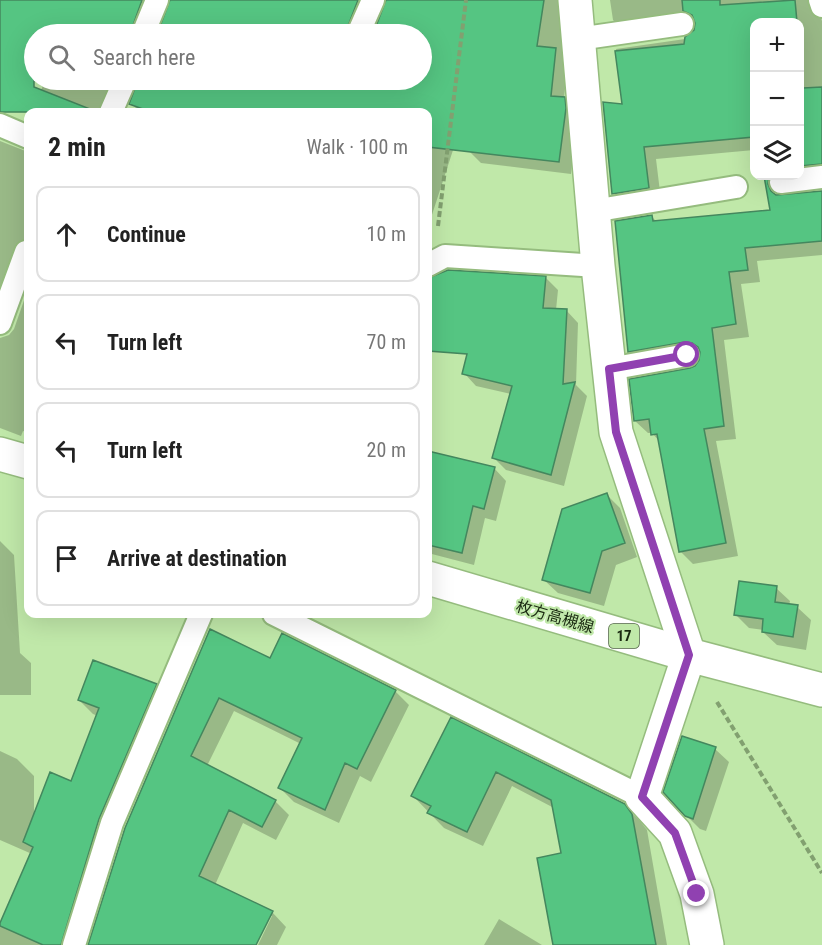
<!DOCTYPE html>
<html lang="en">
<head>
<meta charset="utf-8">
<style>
	:root { --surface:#fff; --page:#f2f2f2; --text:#222; --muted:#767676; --line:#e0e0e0 }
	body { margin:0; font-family:"Roboto Condensed","Noto Sans JP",sans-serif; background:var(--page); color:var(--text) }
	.controls { position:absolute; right:18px; top:18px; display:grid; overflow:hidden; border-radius:12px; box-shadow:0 6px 24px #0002 }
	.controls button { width:54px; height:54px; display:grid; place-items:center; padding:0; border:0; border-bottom:2px solid var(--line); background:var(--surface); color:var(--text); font:30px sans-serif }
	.stop { position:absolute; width:18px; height:18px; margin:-14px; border:4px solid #9041b1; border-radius:50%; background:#fff }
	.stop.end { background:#9041b1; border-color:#fff; box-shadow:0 2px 6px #0008 }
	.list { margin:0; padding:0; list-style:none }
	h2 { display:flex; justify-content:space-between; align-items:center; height:78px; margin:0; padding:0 24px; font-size:26px }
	h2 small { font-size:20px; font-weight:400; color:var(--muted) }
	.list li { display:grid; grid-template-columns:39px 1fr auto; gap:18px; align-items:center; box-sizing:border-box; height:96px; margin:0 12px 12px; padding:0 12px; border:2px solid var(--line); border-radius:12px }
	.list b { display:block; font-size:22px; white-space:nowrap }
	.list em { font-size:20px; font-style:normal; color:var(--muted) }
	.icon { flex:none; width:33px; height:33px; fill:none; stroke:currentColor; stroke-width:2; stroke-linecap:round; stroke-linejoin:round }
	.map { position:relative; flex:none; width:822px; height:945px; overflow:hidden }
	.search { position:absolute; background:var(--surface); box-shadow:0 6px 24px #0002; left:24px; top:24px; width:408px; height:66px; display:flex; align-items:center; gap:15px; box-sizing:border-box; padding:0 21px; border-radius:33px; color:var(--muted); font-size:22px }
	.panel { position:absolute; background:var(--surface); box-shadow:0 6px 24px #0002; left:24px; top:108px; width:408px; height:510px; border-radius:12px }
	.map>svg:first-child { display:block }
</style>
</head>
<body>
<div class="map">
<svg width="822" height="945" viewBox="0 0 822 945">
	<rect width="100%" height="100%" fill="#c0e8a9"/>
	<path fill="#0003" d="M0 0H164L145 34H34V78L0 62Z
		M172 0H380L361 34H159Z
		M388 0H561L570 42 564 98 576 111 577 121 571 174 481 163 469 151 468 104 428 227V112H140L131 103 140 80H422V34H374Z
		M610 0H822L819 11 822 21V177L800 176V22H754V150L656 159 661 200 627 206 614 193 624 106 616 49 685 39 692 35 697 23 626 33 613 20Z
		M37 80H133L100 112H32L44 83Z
		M0 141 28 152V255L0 329Z
		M822 191V255L757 261 760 282 741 284 749 337 724 340 736 439 716 441 738 556 693 564 680 551 660 442 652 433H648L635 421 696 367 702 354 642 364 629 351 651 216 657 222 775 211 786 196Z
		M546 278 558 290 556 310H566L578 323 576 385 587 396 564 486 506 470 494 458 511 394 476 386 464 373Z
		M28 289V433L23 431 21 436 0 428V338L9 335 14 329Z
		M428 449 436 454 494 468 506 481 496 521 485 518 474 565 428 553Z
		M607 495 620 508 637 557 616 565 604 606 558 593 544 580Z
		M0 541 14 555 20 653 31 663V695H0Z
		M776 588 790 601 789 606 797 607 811 620 806 650 777 645 763 632 764 630 749 628 735 614Z
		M211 631 271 660 395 691 409 705 371 782 360 776 339 823 294 802 280 788 301 744 234 711 207 766 275 801 289 815 276 840 243 823 215 885 272 912 286 927 277 945H258L272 916H269L254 945H90Z
		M156 685 170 699 78 945H0V927L32 854 0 840V751L17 759 34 776V818L72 783 98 716 93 714 79 700Z
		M452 719 624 805 640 821 647 830 667 945H554L562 854 554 808 512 786 483 846 444 828 413 796Z
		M715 749 729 762 706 831 700 829 686 815Z
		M499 919 542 945H484Z"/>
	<path fill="#55c582" stroke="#44875e" stroke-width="1.5" d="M0 0H142L130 34H34V87L95 111 94 112H0Z
		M170 0H358L345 34H157Z
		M386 0H544L537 46 556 48 551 96 565 97 566 108 559 162 428 147V112H151L129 104 138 80H422V34H373Z
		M682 0H720V5L795 0 797 22H754V137L644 147 649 188 612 194 603 102 622 104 615 51 684 44 685 37 694 30 695 23 692 15 683 11Z
		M800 50 803 88 822 87V164L800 166Z
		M764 176H769L768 184 771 191 776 195 822 191V241L745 248 748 270 729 272 736 324 712 328 724 426 704 429 726 543 679 552 657 434 651 435 649 419 634 421 629 379 690 368 695 366 699 360 700 352 698 347 692 343 685 342 628 352 615 221 652 215 653 221 770 210Z
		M448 270 546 276 543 308 567 309 563 384 575 382 551 475 492 458 512 386 462 374 467 354 428 351V278Z
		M428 451 495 467 484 509 473 506 462 553 428 545Z
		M607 493 625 543 602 551 590 593 542 580 562 509Z
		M739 581 777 586 775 602 798 605 793 637 762 632 763 619 734 615Z
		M210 629 270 658 282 633 396 690 357 769 345 763 325 810 278 788 302 738 219 698 191 756 276 800 262 827 229 810 199 876 273 911 256 945H88L125 828Z
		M93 660 157 684 99 819 61 945H43L0 926V923L33 847 23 842 50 772 71 781 99 708 78 700Z
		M451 717 625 804 632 814 656 945H553L537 858 561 853 551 800 496 772 467 832 427 813 431 806 411 796Z
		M682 736 716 747 693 819 685 816 663 792Z"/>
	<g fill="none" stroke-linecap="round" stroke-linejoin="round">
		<defs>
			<path id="service" d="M820 0 822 6
				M143 34 157 0
				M358 34 373 0
				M578 39 682 24
				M111 112 125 80
				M0 125 28 137
				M781 182 822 177
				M593 211 736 187
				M428 265 445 256 598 266
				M0 323 26 252
				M609 369 687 355
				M274 614 642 797
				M74 945 112 823 201 614"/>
			<path id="minor" d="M575 0 598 266 616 432 689 655 642 797 675 833 697 894 707 945"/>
			<path id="primary" d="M0 454 28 462
				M428 578 689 655 822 690"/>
		</defs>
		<use href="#service" stroke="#95bc7e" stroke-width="26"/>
		<use href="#minor" stroke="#95bc7e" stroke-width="36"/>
		<use href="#primary" stroke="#95bc7e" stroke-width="36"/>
		<path stroke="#82a070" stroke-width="4" stroke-dasharray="6 3" stroke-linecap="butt" d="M438 226 466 0
			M717 702 822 873"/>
		<use href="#service" stroke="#fff" stroke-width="22"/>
		<use href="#minor" stroke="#fff" stroke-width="33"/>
		<use href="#primary" stroke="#fff" stroke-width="33"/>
	</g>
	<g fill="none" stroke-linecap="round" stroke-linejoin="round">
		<path stroke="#9041b1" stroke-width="8" d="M687 355 609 369 616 432 689 655 642 797 675 833 697 894"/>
	</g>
	<g text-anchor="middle" stroke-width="4.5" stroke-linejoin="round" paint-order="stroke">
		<rect fill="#c0e8a9" stroke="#4b623e" stroke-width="1.5" x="609" y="624" width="30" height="24" rx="4.5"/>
		<g font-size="15" font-weight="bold" fill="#192810">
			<text x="624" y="641">17</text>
		</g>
		<g font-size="16" fill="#192810" stroke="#c0e8a9">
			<text transform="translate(555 616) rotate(16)" y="6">枚方高槻線</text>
		</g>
	</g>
</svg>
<div class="controls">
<button>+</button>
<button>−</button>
<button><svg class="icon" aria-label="layers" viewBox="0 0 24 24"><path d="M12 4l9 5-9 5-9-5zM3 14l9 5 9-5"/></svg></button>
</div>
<div class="stop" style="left:687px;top:355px"></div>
<div class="stop end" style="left:697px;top:894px"></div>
<div class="search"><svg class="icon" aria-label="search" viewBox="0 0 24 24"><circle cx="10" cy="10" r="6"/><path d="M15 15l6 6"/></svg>Search here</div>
<section class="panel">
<h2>2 min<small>Walk · 100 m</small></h2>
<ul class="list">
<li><svg class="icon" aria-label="ahead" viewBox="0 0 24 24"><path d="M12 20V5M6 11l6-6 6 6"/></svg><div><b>Continue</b></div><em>10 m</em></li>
<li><svg class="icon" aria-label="left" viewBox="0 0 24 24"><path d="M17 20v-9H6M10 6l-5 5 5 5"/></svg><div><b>Turn left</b></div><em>70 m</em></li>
<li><svg class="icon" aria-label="left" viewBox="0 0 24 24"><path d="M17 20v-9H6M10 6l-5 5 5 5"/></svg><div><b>Turn left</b></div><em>20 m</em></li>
<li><svg class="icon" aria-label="arrive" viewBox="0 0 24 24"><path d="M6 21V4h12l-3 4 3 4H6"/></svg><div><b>Arrive at destination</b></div></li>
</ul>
</section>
</div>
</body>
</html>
